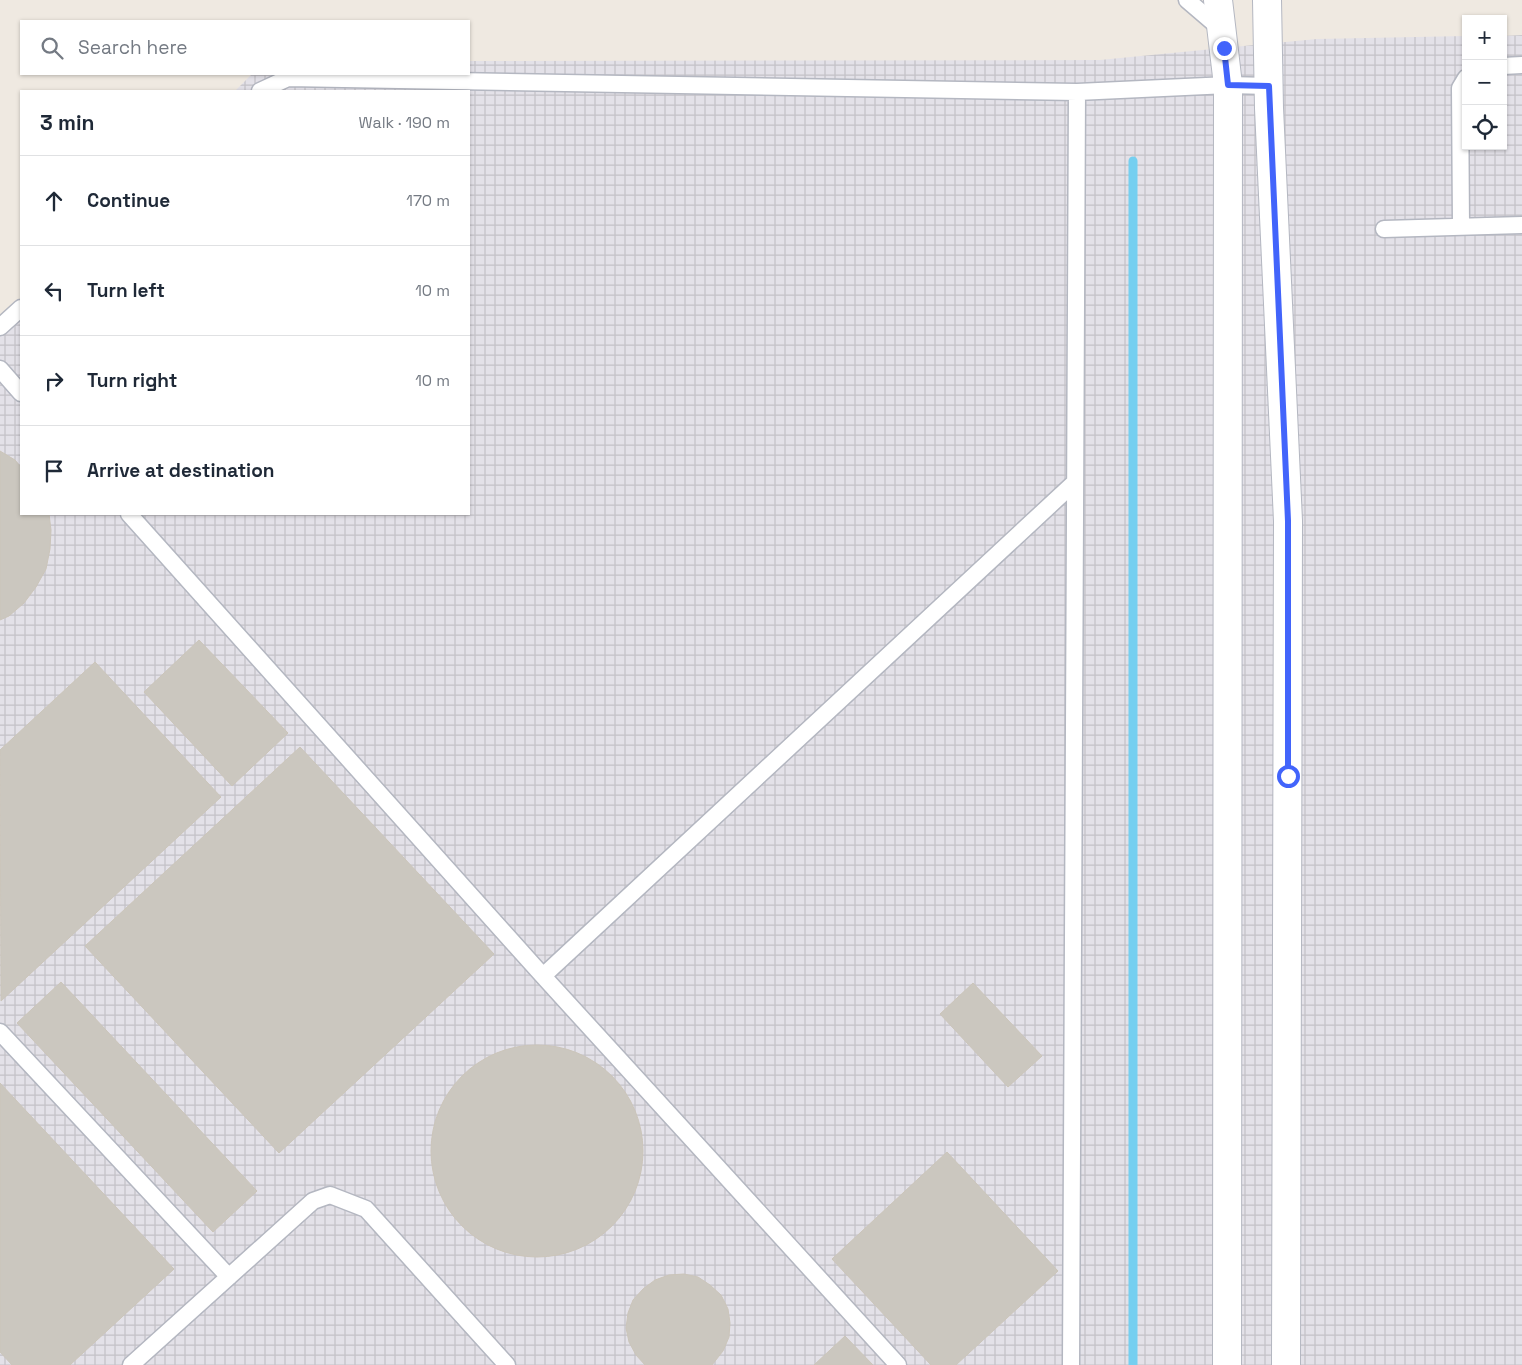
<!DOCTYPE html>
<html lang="en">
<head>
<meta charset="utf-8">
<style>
	:root { --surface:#fff; --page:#f2f2f3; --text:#1f2937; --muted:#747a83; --line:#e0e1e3 }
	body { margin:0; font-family:"Space Grotesk",sans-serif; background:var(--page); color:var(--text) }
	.controls { position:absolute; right:15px; top:15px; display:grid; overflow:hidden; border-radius:0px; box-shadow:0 1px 4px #0004 }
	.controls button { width:45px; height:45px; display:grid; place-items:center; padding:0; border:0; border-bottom:1px solid var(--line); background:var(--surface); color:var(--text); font:25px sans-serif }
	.stop { position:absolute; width:15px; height:15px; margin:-11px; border:4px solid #4264fb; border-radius:50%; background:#fff }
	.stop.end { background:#4264fb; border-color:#fff; box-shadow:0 1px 5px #0008 }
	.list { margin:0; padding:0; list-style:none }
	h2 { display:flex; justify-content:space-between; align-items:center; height:65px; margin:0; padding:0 20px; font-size:21px }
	h2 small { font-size:16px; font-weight:400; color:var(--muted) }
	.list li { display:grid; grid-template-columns:32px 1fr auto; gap:15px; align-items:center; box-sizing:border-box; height:90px; padding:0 20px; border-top:1px solid var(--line) }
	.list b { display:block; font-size:19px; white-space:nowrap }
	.list em { font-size:16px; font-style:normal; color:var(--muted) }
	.icon { flex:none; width:28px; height:28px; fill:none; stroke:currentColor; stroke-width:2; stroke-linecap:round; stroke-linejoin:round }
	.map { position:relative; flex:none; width:1522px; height:1365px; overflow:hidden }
	.search { position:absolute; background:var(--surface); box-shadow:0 1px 4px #0004; left:20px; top:20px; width:450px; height:55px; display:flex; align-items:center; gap:12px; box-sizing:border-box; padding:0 18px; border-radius:0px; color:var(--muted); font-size:19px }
	.panel { position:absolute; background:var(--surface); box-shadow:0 1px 4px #0004; left:20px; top:90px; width:450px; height:425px; border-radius:0px }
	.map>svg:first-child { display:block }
</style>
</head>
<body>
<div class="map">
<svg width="1522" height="1365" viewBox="0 0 1522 1365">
	<defs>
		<pattern id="industrial-grid" width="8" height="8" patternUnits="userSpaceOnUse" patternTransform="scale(1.25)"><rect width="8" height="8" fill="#e3e1e8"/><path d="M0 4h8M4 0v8" fill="none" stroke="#c3c1c7"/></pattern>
	</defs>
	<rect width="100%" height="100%" fill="#efe9e1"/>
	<path fill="url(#industrial-grid)" d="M1522 35V1365H0V326L21 305V514H469V91H235L252 74H469V61L1100 60 1317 39 1466 36V146H1503V36Z"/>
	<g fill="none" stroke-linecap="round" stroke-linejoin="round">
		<path stroke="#75cff0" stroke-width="9" d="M1133 161V1365"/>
	</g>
	<path fill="#cbc7bf" stroke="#cbc5ba" d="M0 451 15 460 21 467V514H49L51 530 50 549 46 569 36 587 24 603 9 616 0 620Z
		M199 640 288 733 232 786 144 692Z
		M95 662 221 797 1 1001 0 750Z
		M300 747 494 954 279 1153 85 946Z
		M61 982 257 1191 213 1232 17 1023Z
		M973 983 1042 1056 1008 1087 940 1014Z
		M431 1151a106 106 0 1 1 212 0a106 106 0 1 1-212 0Z
		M0 1083 174 1269 70 1365H12L0 1352Z
		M947 1152 1058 1271 956 1365H931L832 1259Z
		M684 1274 698 1277 710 1285 721 1295 728 1309 730 1323 729 1337 723 1351 712 1365H645L636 1355 629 1342 626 1328 628 1313 633 1300 643 1289 655 1280 669 1275Z
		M845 1336 873 1365H814Z"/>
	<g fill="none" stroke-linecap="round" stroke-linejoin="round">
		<defs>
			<path id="lane" d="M1187 0 1222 30
				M1503 66 1522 65
				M260 91 288 78 1077 92 1228 85 1269 86
				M1461 226 1460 88 1466 78
				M1384 229 1522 225
				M0 327 21 308
				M0 369 21 393
				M129 514 543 976 898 1365
				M543 976 1075 482
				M0 1032 229 1277
				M131 1365 313 1201 330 1195 366 1209 507 1365
				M1071 1365 1077 92"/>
			<path id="street" d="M1218 0 1228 85 1227 1365
				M1267 0 1269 108 1288 521 1286 1365"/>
		</defs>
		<use href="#lane" stroke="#b4b7c1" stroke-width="19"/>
		<use href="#street" stroke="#b4b7c1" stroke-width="30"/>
		<use href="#lane" stroke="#fff" stroke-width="16"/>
		<use href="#street" stroke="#fff" stroke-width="28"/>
	</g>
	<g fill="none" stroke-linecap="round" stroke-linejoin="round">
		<path stroke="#4264fb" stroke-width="6" d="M1224 48 1228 85 1269 86 1288 521V776"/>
	</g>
</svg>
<div class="controls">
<button>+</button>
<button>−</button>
<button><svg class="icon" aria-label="locate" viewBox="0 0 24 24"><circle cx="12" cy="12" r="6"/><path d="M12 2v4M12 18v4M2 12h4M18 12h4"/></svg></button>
</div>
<div class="stop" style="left:1288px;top:776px"></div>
<div class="stop end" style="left:1224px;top:48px"></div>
<div class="search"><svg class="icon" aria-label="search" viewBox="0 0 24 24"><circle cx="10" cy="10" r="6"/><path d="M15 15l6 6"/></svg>Search here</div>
<section class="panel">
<h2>3 min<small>Walk · 190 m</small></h2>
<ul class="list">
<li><svg class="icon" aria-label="ahead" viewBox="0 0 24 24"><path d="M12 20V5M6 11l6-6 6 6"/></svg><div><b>Continue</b></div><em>170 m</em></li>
<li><svg class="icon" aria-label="left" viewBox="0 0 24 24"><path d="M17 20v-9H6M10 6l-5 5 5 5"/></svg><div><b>Turn left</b></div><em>10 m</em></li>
<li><svg class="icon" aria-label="right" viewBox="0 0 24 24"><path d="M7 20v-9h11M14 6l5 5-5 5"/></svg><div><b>Turn right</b></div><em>10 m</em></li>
<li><svg class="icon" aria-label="arrive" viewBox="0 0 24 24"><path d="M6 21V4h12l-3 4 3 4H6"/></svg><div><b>Arrive at destination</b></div></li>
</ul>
</section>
</div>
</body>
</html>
